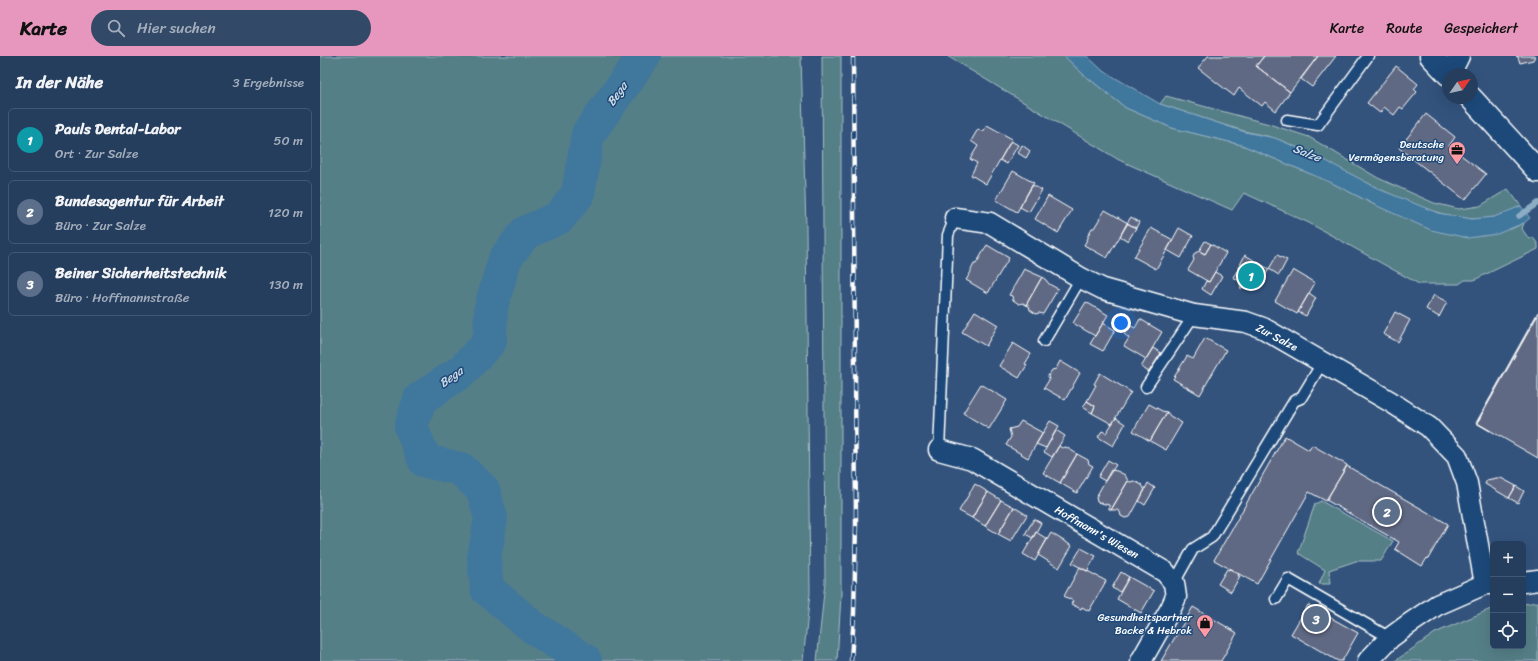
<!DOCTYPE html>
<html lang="de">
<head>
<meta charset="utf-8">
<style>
	:root { --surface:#263e5e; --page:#324967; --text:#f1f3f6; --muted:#a4aebc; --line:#425773; --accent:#e797bd }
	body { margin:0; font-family:Sriracha,sans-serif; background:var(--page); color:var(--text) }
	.controls { position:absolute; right:12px; bottom:12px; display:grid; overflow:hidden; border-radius:6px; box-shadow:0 4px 16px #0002 }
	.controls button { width:36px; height:36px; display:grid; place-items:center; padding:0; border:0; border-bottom:1px solid var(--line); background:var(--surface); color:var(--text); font:20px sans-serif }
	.compass { position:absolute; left:1122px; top:12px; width:36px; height:36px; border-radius:50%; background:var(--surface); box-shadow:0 4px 16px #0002; rotate:56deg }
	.you { position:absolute; left:801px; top:267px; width:14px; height:14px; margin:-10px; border:3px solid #fff; border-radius:50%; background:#1a73e8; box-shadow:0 0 0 6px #1a73e833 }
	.badge { display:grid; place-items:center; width:26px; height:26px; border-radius:50%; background:var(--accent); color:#fff; font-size:13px; font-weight:700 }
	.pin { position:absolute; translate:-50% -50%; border:2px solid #fff; box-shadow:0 1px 4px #0006 }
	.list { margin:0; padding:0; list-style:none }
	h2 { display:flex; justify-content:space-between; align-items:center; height:52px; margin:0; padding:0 16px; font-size:17px }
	h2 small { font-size:13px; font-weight:400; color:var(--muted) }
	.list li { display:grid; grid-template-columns:26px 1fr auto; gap:12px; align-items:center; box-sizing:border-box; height:64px; margin:0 8px 8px; padding:0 8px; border:1px solid var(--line); border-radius:6px }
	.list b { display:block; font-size:15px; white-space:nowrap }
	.list p { margin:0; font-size:13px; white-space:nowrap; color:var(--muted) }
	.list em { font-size:13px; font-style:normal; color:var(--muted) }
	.icon { flex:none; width:22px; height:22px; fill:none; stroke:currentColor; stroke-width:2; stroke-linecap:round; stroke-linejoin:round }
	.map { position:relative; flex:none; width:1218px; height:605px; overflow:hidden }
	header { display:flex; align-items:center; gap:24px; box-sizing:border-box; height:56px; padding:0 20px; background:var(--accent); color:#111 }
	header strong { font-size:19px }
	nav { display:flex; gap:22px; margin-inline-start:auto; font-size:14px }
	.search { width:280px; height:36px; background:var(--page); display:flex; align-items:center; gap:10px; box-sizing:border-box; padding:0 14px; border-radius:22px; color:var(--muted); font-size:15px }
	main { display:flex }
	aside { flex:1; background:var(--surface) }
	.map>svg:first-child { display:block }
</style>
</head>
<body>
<header>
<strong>Karte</strong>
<div class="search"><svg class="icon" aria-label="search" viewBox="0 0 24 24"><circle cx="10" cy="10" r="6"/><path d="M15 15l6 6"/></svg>Hier suchen</div>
<nav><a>Karte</a><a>Route</a><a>Gespeichert</a></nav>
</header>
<main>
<aside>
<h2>In der Nähe<small>3 Ergebnisse</small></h2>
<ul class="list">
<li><span class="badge" style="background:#0f9aa8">1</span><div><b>Pauls Dental-Labor</b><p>Ort · Zur Salze</p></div><em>50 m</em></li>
<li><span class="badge" style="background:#5c6f8a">2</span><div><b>Bundesagentur für Arbeit</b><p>Büro · Zur Salze</p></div><em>120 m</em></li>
<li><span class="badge" style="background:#5c6f8a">3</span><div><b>Beiner Sicherheitstechnik</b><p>Büro · Hoffmannstraße</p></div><em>130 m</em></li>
</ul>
</aside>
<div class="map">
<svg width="1218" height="605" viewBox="0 0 1218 605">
	<rect width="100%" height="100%" fill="#33537d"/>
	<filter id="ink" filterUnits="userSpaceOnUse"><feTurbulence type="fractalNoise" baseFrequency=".025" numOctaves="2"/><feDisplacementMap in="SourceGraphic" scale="8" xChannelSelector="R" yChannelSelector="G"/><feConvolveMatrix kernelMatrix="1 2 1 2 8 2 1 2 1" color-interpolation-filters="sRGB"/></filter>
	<g filter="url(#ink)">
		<path fill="#557f87" stroke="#aabfc3" d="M0 0H481L486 171 490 537 483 605H0Z
			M502 0H521V540L517 605H497L505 526Z
			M627 0H744L763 18 806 52 852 72 922 89 1012 127 1055 149 1191 173 1204 167 1202 173 1209 183 1213 181 1218 189V193L1154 224H1145L1139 228H1099L989 167 924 137 912 154 799 104Z
			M846 40 949 68 989 81 1058 122 1114 147 1139 153 1160 150 1188 133 1201 150C1192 154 1182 160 1173 162 1107 172 1019 106 957 83 946 79 935 78 924 75 896 67 868 57 840 48Z
			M1001 445 1073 485 1061 505H1036L1009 514 1010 528H999L1005 514 978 497 995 448Z
			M1218 546V605H1075L1115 577 1173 552V590H1203V548Z"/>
		<path fill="#41779d" stroke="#8dadc4" d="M744 0H767L782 14 840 48 925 76 955 82 995 99 1061 134 1118 157 1152 163 1174 161 1201 150 1210 162 1204 167 1177 178 1148 182 1111 174 1055 149 1012 127 922 89 852 72 806 52 763 18Z"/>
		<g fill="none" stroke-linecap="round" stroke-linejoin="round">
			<path stroke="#8dadc4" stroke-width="5.5" d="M1199 160 1218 147"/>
			<path stroke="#41779d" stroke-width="34" d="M265 605 213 571 167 533 164 502 171 462 163 434 141 413 105 405 91 371 100 343 142 315 170 285 171 251 185 203 205 177 240 161 258 138 268 78 324 0"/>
		</g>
		<path fill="#616983" stroke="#fff" d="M888 0H944L936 10 970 36 956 55 945 46 942 50 919 32 914 40 878 12Z
			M944 0H998L970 36 936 10Z
			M998 0H1016L992 31 981 23Z
			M1196 0H1215L1213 4 1200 7 1198 1Z
			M1076 10 1098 28 1094 33 1097 36 1083 53 1080 51 1074 59 1064 51 1060 57 1047 47Z
			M1106 58 1135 81 1129 90 1166 118 1145 144 1079 92Z
			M667 69 692 83 666 128 651 119 657 107 650 103 658 90 651 85 658 73 663 76Z
			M691 85 698 89 687 108 680 104Z
			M702 89 710 95 706 102 698 97Z
			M693 115 714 127 697 156 676 144Z
			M712 129 722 134 709 156 700 151Z
			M728 140 752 154 738 177 715 163Z
			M785 154 808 167 787 202 764 189 768 182V179L772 172H774Z
			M811 161 819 166 816 172 807 167Z
			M807 167 816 172 808 185 800 180Z
			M831 172 853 184 836 213 814 201Z
			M859 172 873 180 861 202 847 194Z
			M885 185 891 188 885 198 879 195Z
			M891 188 906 197 889 226 868 214 874 204 873 201 875 197 879 195 885 198Z
			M667 189 689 202 668 237 646 224 651 216V214L654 208H656Z
			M925 199 949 213 936 234 929 230 921 233 917 215Z
			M957 199 967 204 959 219 949 213Z
			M704 213 722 221 706 249 703 247 699 248 693 244 692 240 689 239Z
			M973 214 995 227 977 258 955 245Z
			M917 215 919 225 913 221Z
			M895 216 902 220 891 239 882 233 886 225 889 226Z
			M722 221 726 224 729 228 738 233 723 258 719 257 716 258 710 254 709 250 706 249Z
			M989 237 996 242 986 260 978 256Z
			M1114 239 1127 246 1119 261 1106 253Z
			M766 246 788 259 775 280 753 267Z
			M655 255 678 269 666 290 642 276Z
			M1075 256 1090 264 1078 286 1063 278Z
			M1218 256V261L1217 260 1157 367 1170 375 1156 367Z
			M1217 260 1218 261V402L1157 367Z
			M820 263 842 276 826 303 804 290 809 282 804 278 809 269 815 272Z
			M783 267 795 274 783 295 770 288Z
			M885 282 906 294 880 339 853 323 867 300 873 303Z
			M693 287 711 298 705 308 707 309 699 322 679 310Z
			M833 292 841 297 829 316 821 311Z
			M740 305 760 317 745 344 724 332 729 324 728 320 732 314 736 313Z
			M780 317 811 336 792 368 772 357 775 350 767 345 776 329 774 328Z
			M661 328 687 344 669 373 643 357Z
			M767 345 775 350 772 357 763 351Z
			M829 348 842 355 847 356 830 385 813 375Z
			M847 356 850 360 862 367 846 394 830 385Z
			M796 362 805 368 793 390 778 381 782 375 786 377Z
			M701 365 723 377 708 402 686 389 691 381 689 373 697 371Z
			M730 365 739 370 726 392 716 388Z
			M736 374 745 380 732 401 724 396Z
			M965 380 989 394 992 389 1027 409 1006 445 989 436 937 528 894 504Z
			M739 390 742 392 746 391 757 398 740 427 723 417Z
			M757 398 768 404 769 408 773 410 757 437 740 427Z
			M788 404 796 409 785 425 778 421Z
			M1027 410 1128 468 1108 503 1107 502 1102 510 1075 493 1079 486 1006 444Z
			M791 414 797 415 805 419 808 425 791 454 789 453V449L777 446 776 441Z
			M1176 422H1181L1196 430 1189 442 1165 428 1167 424Z
			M808 425 810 426 814 425 822 429 825 434 810 461 805 462 801 460 800 456 797 454H791Z
			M828 427 835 432 825 449 819 445Z
			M655 428 668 436 652 462 639 455Z
			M1196 430 1204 435 1198 447 1189 442Z
			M668 436 681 444 665 470 652 462Z
			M681 444 694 451 678 478 665 470Z
			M694 451 707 459 691 485 678 478Z
			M714 463 721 467 713 482 705 478Z
			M716 476 727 483 715 505 703 498Z
			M731 477 752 490 739 512 718 499Z
			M761 492 776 500 767 515 752 507Z
			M760 511 786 525 769 555 762 551 761 553 751 548 753 545 744 540Z
			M907 513 909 514 910 513 919 518 918 520H920L911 536 898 528Z
			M801 516 809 521 800 536 792 532Z
			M809 521 834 535 821 557 797 543Z
			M988 549 1038 577 1022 605H1018L971 578Z
			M873 551 917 577 901 605H841Z"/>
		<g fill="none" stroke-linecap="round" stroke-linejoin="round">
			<defs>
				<path id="service" d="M967 64 998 69 1048 0
					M724 285 761 222
					M826 331 874 259
					M619 394 628 179 635 162
					M854 527 873 493 892 481 974 345 981 342 1002 307
					M956 543 968 523 1070 582"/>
				<path id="minor" d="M1130 18 1139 0
					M635 162 670 167 761 222 783 233 874 259 926 266 943 272 1071 346 1109 371 1137 400 1147 427 1165 528
					M619 394 652 403 845 516 854 527 856 541 851 552 821 605
					M1203 526 1218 524
					M1048 605 1070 582 1089 568 1117 549 1165 528H1173"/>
				<path id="secondary" d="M1111 0 1128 18
					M1151 42 1218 115"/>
			</defs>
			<use href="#service" stroke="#fff" stroke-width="13"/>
			<use href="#minor" stroke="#fff" stroke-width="23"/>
			<use href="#secondary" stroke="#fff" stroke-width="25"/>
			<use href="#service" stroke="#1f4a7a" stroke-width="10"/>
			<use href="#minor" stroke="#1f4a7a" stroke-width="20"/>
			<use href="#secondary" stroke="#1f4a7a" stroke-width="22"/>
			<defs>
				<path id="rail" d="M531 605 534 557 536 468 533 0"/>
			</defs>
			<use href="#rail" stroke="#fff" stroke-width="4.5"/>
			<use href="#rail" stroke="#1f4a7a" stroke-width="3" stroke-dasharray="9" stroke-linecap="butt"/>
		</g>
	</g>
	<defs>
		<symbol id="office-pin" viewBox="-11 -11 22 30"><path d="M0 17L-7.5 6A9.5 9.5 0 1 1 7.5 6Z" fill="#ff9aa2" stroke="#1f4a7a"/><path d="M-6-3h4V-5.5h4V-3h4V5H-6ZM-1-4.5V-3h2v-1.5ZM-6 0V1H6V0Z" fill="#111"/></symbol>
		<symbol id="shop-pin" viewBox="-11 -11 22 30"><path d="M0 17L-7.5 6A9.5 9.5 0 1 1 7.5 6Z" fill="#ff9aa2" stroke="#1f4a7a"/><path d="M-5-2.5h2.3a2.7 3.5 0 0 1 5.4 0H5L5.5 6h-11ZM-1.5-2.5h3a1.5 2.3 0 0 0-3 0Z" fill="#111"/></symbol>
	</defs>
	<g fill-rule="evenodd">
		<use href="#office-pin" x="1127" y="84" width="20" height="27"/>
		<use href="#shop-pin" x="875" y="557" width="20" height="27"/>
	</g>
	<g text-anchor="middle" stroke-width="3" stroke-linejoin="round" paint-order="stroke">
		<g font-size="11" fill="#fff" stroke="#1f4a7a" text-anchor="end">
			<text x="1124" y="92">Deutsche<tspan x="1124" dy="13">Vermögensberatung</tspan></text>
			<text x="872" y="565">Gesundheitspartner<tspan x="872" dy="13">Backe &amp; Hebrok</tspan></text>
		</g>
		<g font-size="11" fill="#fff" stroke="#1f4a7a">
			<text transform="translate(957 281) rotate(28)" y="4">Zur Salze</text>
			<text transform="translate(777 476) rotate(30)" y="4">Hoffmann's Wiesen</text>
		</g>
		<g font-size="12" font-style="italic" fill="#d0dde6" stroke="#1f4a7a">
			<text transform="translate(297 38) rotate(-54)" y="4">Bega</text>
			<text transform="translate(987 97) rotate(22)" y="4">Salze</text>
			<text transform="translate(131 321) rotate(-36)" y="4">Bega</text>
		</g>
	</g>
</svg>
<div class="controls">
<button>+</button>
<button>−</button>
<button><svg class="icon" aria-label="locate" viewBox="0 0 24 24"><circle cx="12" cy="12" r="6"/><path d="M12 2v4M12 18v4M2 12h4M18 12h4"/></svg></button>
</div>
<svg class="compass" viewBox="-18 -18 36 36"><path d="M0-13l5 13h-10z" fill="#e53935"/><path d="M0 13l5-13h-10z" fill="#a4aebc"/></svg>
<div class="you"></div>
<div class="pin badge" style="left:931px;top:220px;background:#0f9aa8">1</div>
<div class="pin badge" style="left:1067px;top:456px;background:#5c6f8a">2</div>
<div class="pin badge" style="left:996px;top:563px;background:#5c6f8a">3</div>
</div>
</main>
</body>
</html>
